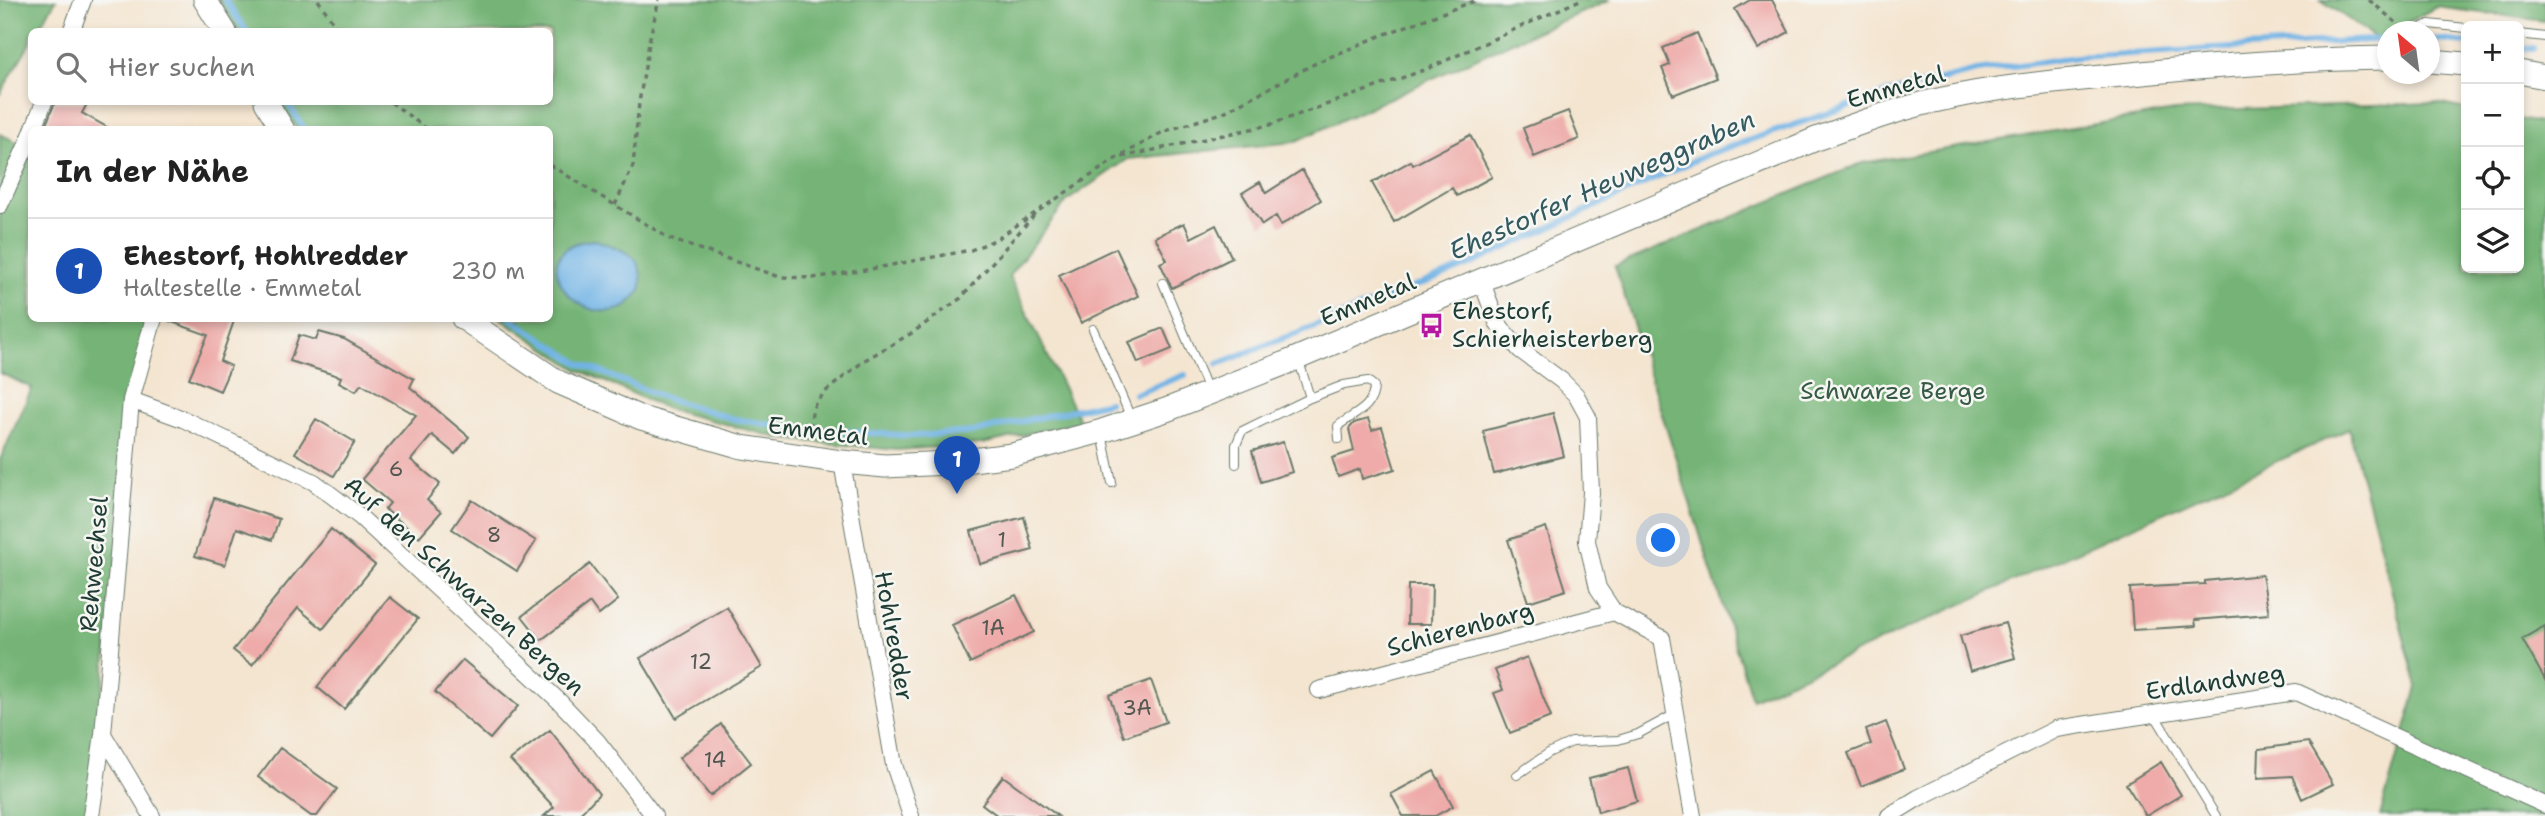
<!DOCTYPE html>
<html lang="de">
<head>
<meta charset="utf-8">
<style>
	:root { --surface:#fff; --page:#f6f6f6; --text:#222; --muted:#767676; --line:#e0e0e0; --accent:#111827 }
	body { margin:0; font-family:"Shantell Sans",sans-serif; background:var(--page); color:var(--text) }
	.controls { position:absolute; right:21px; top:21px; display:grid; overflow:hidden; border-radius:10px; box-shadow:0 4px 10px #0003 }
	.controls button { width:63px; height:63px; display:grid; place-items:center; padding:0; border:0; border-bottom:2px solid var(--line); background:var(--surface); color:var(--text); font:35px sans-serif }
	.compass { position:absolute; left:2377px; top:21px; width:63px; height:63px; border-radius:50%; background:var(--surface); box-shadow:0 4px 10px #0003; rotate:331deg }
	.you { position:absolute; left:1664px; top:541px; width:24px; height:24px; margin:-18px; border:5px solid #fff; border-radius:50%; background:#1a73e8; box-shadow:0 0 0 10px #1a73e833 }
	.badge { display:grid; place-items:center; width:46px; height:46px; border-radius:50%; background:var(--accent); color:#fff; font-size:23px; font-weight:700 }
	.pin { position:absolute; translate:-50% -58px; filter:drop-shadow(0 2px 4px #0008) }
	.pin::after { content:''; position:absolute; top:37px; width:24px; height:21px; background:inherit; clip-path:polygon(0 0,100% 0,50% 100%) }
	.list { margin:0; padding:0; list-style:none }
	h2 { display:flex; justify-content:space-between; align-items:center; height:91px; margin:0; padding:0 28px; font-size:30px }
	h2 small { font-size:23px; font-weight:400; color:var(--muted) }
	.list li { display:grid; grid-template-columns:46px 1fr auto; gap:21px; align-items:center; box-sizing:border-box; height:105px; padding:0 28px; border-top:2px solid var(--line) }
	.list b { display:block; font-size:26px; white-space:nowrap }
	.list p { margin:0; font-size:23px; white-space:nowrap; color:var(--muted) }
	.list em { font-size:23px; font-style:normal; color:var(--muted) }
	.icon { flex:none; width:38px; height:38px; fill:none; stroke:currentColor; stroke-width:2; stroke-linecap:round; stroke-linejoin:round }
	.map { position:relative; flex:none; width:2545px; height:816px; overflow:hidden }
	.search { position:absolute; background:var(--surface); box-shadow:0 4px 10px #0003; left:28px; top:28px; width:525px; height:77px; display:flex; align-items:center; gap:18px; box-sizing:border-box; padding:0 24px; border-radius:10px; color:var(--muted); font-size:26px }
	.panel { position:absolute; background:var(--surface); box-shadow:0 4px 10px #0003; left:28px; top:126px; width:525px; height:196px; border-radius:10px }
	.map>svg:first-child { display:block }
</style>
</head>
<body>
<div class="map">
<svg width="2545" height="816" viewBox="0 0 2545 816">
	<rect width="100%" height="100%" fill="#f6f6f2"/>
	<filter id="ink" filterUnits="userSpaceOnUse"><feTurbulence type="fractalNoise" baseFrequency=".0143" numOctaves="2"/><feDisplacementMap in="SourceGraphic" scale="14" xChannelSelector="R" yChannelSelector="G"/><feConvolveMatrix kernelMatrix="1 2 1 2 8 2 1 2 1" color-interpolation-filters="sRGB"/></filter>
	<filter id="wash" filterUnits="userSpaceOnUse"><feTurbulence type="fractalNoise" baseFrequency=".00686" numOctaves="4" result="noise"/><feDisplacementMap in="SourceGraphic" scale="28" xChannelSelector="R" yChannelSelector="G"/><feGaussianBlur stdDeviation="1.57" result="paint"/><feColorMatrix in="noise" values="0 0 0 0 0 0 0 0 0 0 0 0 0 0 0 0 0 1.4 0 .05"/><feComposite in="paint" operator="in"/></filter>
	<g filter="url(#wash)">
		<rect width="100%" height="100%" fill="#f4e5d0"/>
		<path fill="#74b476" stroke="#4a7855" stroke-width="2" d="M0 0H56L37 31 32 32 31 41 0 94Z
			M218 0H1611L1514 41 1294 142 1128 159 1067 201 1009 276 1080 422 982 444 897 450 783 439 667 409 577 369 501 319 550 318V130L297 129 279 102H550V32L238 31Z
			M2321 0H2545V21L2436 7 2377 39Z
			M2437 103 2466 109V268H2519V119L2545 124V816H2380L2417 687 2349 429 1752 699 1615 266 1862 163 2174 111Z
			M0 134 31 149 32 318 154 319 131 400 91 816H0V460L32 388 0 373Z"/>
		<path fill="#71b3e5" stroke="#48788c" stroke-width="2" d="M596 240C628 253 644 253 641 291 635 296 628 307 620 309 567 326 521 243 596 240Z"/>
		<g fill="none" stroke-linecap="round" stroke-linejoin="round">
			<path stroke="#71b3e5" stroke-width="6" d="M225 0 247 32
				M2430 39 2466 43
				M2519 48 2533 49
				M287 102 305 130
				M510 318 579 363 662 397 734 419 799 429
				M1218 364 1462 268 1706 155 1884 94 1977 71 2077 57 2385 39
				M1135 394 1185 375
				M825 430 915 436 974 432 1109 402"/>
		</g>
		<g id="blocks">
			<path fill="#eeaba9" d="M1750 0H1772L1789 32 1758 49 1735 9Z
				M1697 33 1716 78 1673 95 1662 68 1670 65 1663 48Z
				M55 102H88L82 113 112 130H44Z
				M1568 111 1579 139 1534 157 1523 128Z
				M1470 135 1492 177 1457 196 1452 188 1394 222 1372 183 1411 161 1413 165Z
				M1302 170 1321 200 1281 225 1276 216 1262 225 1242 193 1260 182 1266 193Z
				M1184 223 1191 238 1216 225 1232 258 1172 288 1160 263 1167 260 1155 237Z
				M1116 248 1138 296 1081 323 1059 275Z
				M169 318H235L220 361 231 366 220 391 189 378 208 335 169 321Z
				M1163 328 1172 349 1138 363 1129 342Z
				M319 332 344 339 414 379 410 387 469 437 455 454 432 435 411 460 440 484 427 500 441 512 419 537 385 509 390 503 362 479 416 415 361 384 356 391 339 382 341 377 290 361 299 335 316 340Z
				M1553 413 1564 456 1494 474 1483 431Z
				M316 419 355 442 334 476 295 453Z
				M1368 419 1372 430 1382 427 1395 469 1362 479 1360 469 1338 477 1332 458 1354 451 1349 429 1354 423Z
				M1283 442 1292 472 1261 482 1252 451Z
				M214 498 279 519 272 540 237 528 225 565 195 556Z
				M472 500 536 541 517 571 452 529Z
				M1024 517 1033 550 980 564 971 531Z
				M1546 527 1566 590 1528 602 1508 540Z
				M331 529 375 565 323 629 298 608 252 665 233 650Z
				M590 564 618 600 599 615 590 603 541 640 522 616Z
				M2262 575 2269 614 2195 620 2196 626 2133 630 2130 588 2205 584V581Z
				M1408 585H1432L1431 624H1407Z
				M1016 595 1034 632 970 663 952 625Z
				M390 597 418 619 344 709 317 687Z
				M727 607 762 667 676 718 640 658Z
				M2005 623 2015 658 1970 671 1960 636Z
				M2545 626V680L2522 639Z
				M1527 657 1551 717 1510 733 1494 693 1503 690 1495 670Z
				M463 660 518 706 490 739 435 692Z
				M1151 680 1166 722 1124 737 1109 695Z
				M1886 722 1904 769 1861 786 1848 753 1871 744 1866 730Z
				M721 724 751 763 710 796 679 758Z
				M550 730 599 794 578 816H544L554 807 510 760Z
				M2308 742 2333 784 2302 799 2292 776 2258 778 2259 749Z
				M280 748 337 789 317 816H311L258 777Z
				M2161 762 2181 795 2146 816 2126 784Z
				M1628 768 1637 801 1598 812 1589 778Z
				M1434 771 1453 806 1435 816H1403L1391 794Z
				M1003 776 1058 816H998L982 804Z"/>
		</g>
	</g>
	<g filter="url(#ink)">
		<use href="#blocks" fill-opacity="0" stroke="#6a786b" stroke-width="2"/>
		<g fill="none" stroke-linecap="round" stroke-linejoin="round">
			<defs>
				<path id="lane" d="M2412 32 2429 24 2466 28
					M2519 34 2545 37
					M1163 283 1208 390
					M1093 329 1131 418
					M1299 361 1310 398
					M1102 434 1112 483
					M1236 464V445L1242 431 1310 398 1344 385 1368 381 1374 386C1374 409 1352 414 1338 426L1339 439
					M2154 714 2216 816
					M1517 775 1550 752 1572 742 1618 740 1638 734 1675 714"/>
				<path id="street" d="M71 32 83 0
					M33 130 44 102
					M0 205 32 133
					M1481 280 1497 322 1506 334 1520 350 1562 381 1576 395 1588 417 1591 493 1587 541 1598 588 1614 612 1662 638 1693 816
					M131 400 183 419 314 482 359 516 558 700 598 742 654 816
					M842 462 894 765 911 816
					M1319 690 1614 612
					M103 734 152 816
					M91 816 103 734 131 400 154 318
					M1889 816 1918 798 2056 729 2296 692 2545 805"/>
				<path id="secondary" d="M205 0 225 32
					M2430 61 2466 64
					M2519 72 2545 77
					M266 102 283 130
					M463 318 558 382 641 418 742 447 842 462 885 466 948 463 1012 455 1102 431 1166 410 1288 362 1816 139C1858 124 1899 108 1943 99 2002 86 2062 81 2122 75 2211 66 2298 59 2388 58"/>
			</defs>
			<use href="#lane" stroke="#6a786b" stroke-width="10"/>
			<use href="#street" stroke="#6a786b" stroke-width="18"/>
			<use href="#secondary" stroke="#6a786b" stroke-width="25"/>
			<path stroke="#6a786b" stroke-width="3.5" stroke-dasharray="5 5" stroke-linecap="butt" d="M318 0 340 32
				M2369 0 2399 25
				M391 102 428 130
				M1122 157 1269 125 1427 69 1580 0
				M550 165 670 239 780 277 813 278 865 270 971 250 995 240 1117 158 1163 132 1222 113 1318 62 1380 36 1477 0
				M615 205 633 166 639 103 650 37 659 0
				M809 437 812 413 815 404 825 392 865 360 912 333 961 298 1036 213"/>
			<use href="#lane" stroke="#fff" stroke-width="8"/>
			<use href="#street" stroke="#fff" stroke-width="16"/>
			<use href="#secondary" stroke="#fff" stroke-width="23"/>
		</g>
	</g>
	<defs>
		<symbol id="bus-bare" viewBox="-9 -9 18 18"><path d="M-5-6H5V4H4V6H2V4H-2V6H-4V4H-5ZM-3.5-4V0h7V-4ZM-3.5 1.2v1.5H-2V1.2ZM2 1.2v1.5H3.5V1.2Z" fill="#b5179e" stroke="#f6f6f2" stroke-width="2.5" paint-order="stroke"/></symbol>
	</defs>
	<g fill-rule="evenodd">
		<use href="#bus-bare" x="1414" y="308" width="35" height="35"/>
	</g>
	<g text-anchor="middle" stroke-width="5" stroke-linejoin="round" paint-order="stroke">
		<g font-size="21" fill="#535851">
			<text x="396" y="476">6</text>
			<text x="494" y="542">8</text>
			<text x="1002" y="547">1</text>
			<text x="993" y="635">1A</text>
			<text x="701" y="669">12</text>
			<text x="1137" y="715">3A</text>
			<text x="715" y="767">14</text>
		</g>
		<g font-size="24" fill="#1f3d34" stroke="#f6f6f2">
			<text transform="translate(1896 87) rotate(-16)" y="8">Emmetal</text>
			<text transform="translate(1368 300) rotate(-23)" y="8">Emmetal</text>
			<text transform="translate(818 431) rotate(7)" y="8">Emmetal</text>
			<text transform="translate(94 564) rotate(-85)" y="8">Rehwechsel</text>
			<text transform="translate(464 586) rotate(42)" y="8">Auf den Schwarzen Bergen</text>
			<text transform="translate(1460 629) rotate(-15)" y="8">Schierenbarg</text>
			<text transform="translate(894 636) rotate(80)" y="8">Hohlredder</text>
			<text transform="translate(2215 682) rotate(-8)" y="8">Erdlandweg</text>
		</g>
		<g font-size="24" fill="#1f3d34" stroke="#f6f6f2" text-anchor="start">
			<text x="1452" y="319">Ehestorf,<tspan x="1452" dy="28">Schierheisterberg</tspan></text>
		</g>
		<g font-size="24" fill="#365b45" stroke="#f6f6f2">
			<text x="1893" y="399">Schwarze Berge</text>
		</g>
		<g font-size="26" font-style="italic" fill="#345a60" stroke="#f6f6f2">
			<text transform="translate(1602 185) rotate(-24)" y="9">Ehestorfer Heuweggraben</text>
		</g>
	</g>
</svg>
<div class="controls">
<button>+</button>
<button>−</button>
<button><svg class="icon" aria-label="locate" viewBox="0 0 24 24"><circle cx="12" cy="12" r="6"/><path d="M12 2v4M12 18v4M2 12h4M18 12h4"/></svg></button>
<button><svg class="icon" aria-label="layers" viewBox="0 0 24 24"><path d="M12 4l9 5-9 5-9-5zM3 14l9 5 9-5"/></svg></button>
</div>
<svg class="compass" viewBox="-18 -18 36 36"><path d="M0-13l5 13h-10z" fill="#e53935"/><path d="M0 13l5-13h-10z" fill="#767676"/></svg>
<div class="you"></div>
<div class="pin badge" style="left:957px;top:494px;background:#1a4fb4">1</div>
<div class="search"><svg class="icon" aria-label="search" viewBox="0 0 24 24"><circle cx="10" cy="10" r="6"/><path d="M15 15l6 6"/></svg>Hier suchen</div>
<section class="panel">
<h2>In der Nähe<small></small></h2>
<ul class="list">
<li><span class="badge" style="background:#1a4fb4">1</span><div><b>Ehestorf, Hohlredder</b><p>Haltestelle · Emmetal</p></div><em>230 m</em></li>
</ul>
</section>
</div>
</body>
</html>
